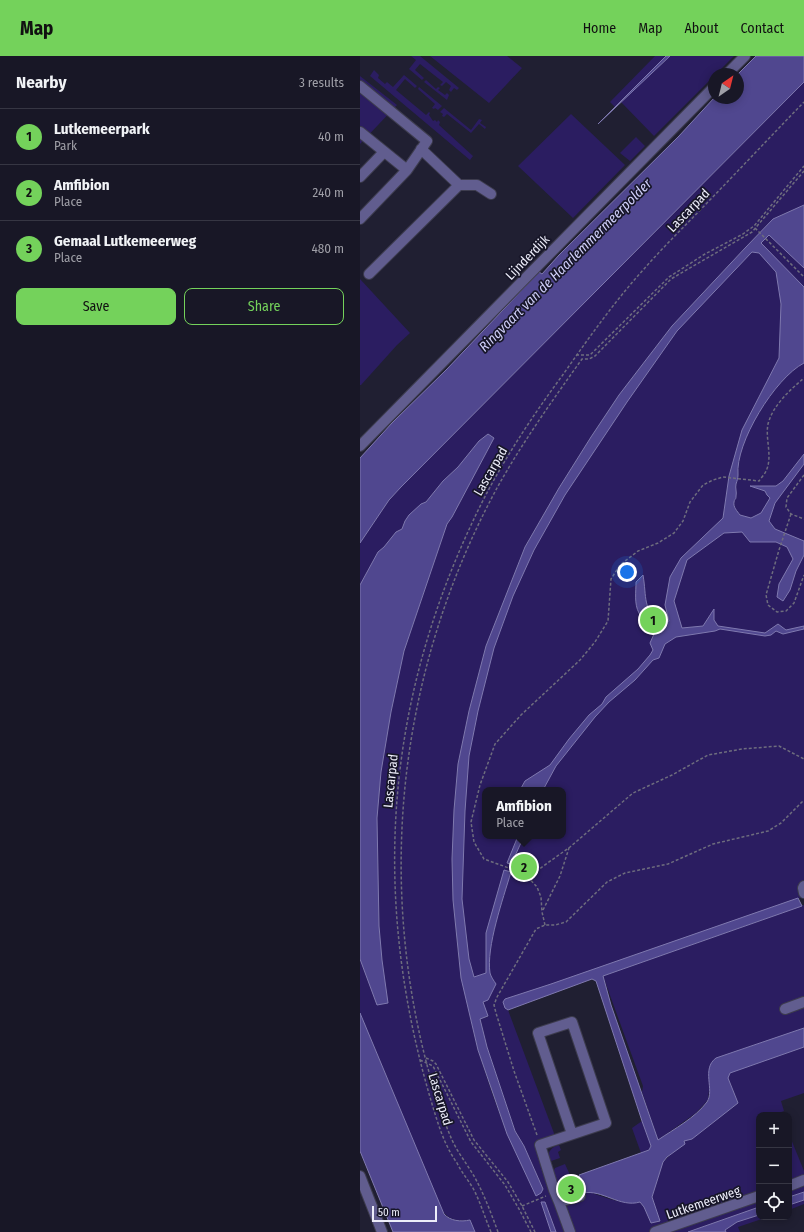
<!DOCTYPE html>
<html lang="en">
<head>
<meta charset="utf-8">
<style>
	:root { --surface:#181726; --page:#21202e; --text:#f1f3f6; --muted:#9f9fa7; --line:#363643; --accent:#74d25b }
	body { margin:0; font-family:"Fira Sans Condensed",sans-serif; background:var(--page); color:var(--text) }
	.controls { position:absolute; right:12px; bottom:12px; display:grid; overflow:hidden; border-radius:8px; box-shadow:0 2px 10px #0003 }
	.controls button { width:36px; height:36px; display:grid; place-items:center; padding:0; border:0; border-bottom:1px solid var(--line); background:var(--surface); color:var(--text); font:20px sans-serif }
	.compass { position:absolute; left:348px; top:12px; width:36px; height:36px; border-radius:50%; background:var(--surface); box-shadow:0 2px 10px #0003; rotate:35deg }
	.scale { position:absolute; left:12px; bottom:10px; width:65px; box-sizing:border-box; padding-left:4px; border:2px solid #ededfa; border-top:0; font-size:11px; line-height:14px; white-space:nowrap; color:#ededfa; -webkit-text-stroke:3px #171628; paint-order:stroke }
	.you { position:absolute; left:267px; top:516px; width:14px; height:14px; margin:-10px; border:3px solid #fff; border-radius:50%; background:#1a73e8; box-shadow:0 0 0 6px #1a73e833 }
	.badge { display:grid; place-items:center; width:26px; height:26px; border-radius:50%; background:var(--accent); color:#111; font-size:13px; font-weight:700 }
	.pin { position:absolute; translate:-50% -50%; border:2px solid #fff; box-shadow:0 1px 4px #0006 }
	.popup { position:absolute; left:122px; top:731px; width:84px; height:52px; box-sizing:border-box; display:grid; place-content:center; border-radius:8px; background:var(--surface); filter:drop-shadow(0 1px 3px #0005); font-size:13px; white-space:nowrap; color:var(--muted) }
	.popup b { font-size:15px; color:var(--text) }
	.popup::after { content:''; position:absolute; left:50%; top:100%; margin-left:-8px; border:8px solid transparent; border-top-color:var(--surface) }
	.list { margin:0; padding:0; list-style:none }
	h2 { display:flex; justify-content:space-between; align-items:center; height:52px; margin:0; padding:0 16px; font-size:17px }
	h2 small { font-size:13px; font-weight:400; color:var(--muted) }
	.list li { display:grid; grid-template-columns:26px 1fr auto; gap:12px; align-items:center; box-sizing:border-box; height:56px; padding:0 16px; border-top:1px solid var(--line) }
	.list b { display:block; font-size:15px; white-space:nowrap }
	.list p { margin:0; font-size:13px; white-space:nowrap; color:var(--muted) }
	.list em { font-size:13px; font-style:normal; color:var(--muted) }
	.actions { display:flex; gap:8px; padding:12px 16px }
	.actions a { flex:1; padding:9px 0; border:1px solid var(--accent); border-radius:8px; text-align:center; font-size:14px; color:var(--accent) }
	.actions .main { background:var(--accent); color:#111 }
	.icon { flex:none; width:22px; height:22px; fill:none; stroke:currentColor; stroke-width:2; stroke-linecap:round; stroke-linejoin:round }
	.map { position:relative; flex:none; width:444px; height:1176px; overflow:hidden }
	header { display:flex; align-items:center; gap:24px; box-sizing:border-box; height:56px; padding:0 20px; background:var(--accent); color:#111 }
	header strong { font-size:19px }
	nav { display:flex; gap:22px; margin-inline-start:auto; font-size:14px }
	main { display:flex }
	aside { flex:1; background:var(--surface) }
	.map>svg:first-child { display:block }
</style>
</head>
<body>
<header>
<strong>Map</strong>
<nav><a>Home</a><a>Map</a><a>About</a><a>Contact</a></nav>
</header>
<main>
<aside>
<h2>Nearby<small>3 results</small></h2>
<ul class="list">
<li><span class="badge">1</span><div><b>Lutkemeerpark</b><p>Park</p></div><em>40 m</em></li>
<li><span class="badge">2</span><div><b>Amfibion</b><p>Place</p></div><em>240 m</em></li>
<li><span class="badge">3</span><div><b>Gemaal Lutkemeerweg</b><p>Place</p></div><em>480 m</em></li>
</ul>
<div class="actions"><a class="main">Save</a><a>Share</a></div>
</aside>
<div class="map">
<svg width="444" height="1176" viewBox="0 0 444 1176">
	<rect width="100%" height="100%" fill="#201f32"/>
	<path fill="#2b1d61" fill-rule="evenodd" d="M51 0H60L99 32 97 34 94 32 91 36 89 34 91 30 86 26 82 30 80 29 83 26 60 8 55 14 64 22 62 24 49 13 56 4Z
		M70 0H147L162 12 129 47Z
		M295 0H303L305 1 255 51 250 46Z
		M310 0H374L356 18H354V20L294 80 261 46Z
		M14 14 19 19 18 22 25 28 27 26 33 31 44 19 57 30 55 32 45 23 36 34 66 59 69 56 70 57 69 59 73 65 75 64 77 66 78 64 80 66 79 69 113 100 110 104 10 20Z
		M0 20 37 49 0 88Z
		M66 24 76 33 78 31 80 32 78 34 85 39 87 37 89 39 87 44 64 26Z
		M444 26V149L413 163 386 191 312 270 259 339 231 381 199 432 165 491 126 590 109 655 98 708 94 754 92 803 93 844 99 905 111 965 118 994 132 1037 147 1078 183 1133 164 1090 155 1075 127 991 120 962 128 961 105 914 98 839 106 693 129 597 155 531 209 426 322 265 395 188 444 153V825L441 827 443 841 235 916 145 952 148 954 195 1080 174 1087 205 1176H115L110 1164C98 1166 87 1164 81 1152L0 957V903L17 948 22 904 19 870 17 762 21 716 31 656 44 595 87 468 92 461 134 382 128 378 119 385 98 411 83 425 66 446 61 448 45 465 42 473 36 476 24 491 18 496 0 529V487L29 444 41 431ZM125 734H203V780H125Z
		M59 31 82 50 78 54 75 52 74 53 72 52 75 48 58 33Z
		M84 52 111 74 119 63 122 64 120 67 126 71 125 73 119 68 111 77 87 58 84 61 82 60 83 58 80 56Z
		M211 58 265 109 213 162 158 110Z
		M276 81 285 90 270 105 260 97Z
		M0 223 50 277 37 289 1 329H0Z
		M444 849V972L354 1004 352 1006 348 1044 336 1057 298 1084 282 1036 283 1030 243 920Z
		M444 991V1037L421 1045 424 1055 413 1059H399V1138L290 1176H213L193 1116 195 1112 205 1108 210 1119 214 1118 218 1131C223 1131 226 1134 230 1136 243 1141 266 1150 280 1146L284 1151 291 1167 299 1165 292 1141 303 1106 324 1085 332 1082 378 1047 368 1022 370 1016Z
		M282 1065 291 1090 289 1094 281 1097 272 1072Z
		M429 1082 431 1083 444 1115V1122L429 1127Z
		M199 1089 201 1094 198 1096 200 1102 191 1105 188 1103C188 1096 191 1091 199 1089Z
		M444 1128V1136L429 1141V1133Z
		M399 1144V1151L328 1176H307Z
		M444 1144V1148L429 1154V1149Z
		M399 1159V1161H408L378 1171 380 1176H366L365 1174 377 1166Z"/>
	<path fill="#50478f" stroke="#7f79af" d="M306 0H310L238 68Z
		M396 0H444V26L41 431 29 444 0 487V402L32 367 87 313 179 216 182 218 199 199 319 80 354 42H378V18Z
		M444 149V212L409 179 401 187 444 231V307C415 322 375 387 378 419 378 422 377 425 376 428 375 432 377 436 376 440 376 445 375 441 374 446 373 451 377 455 380 459L391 462 401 457 410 442 407 439 405 435 390 430H416L423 425 444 398V408L415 447 409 465 415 473 444 485V499L436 515 430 534 423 545 417 541 419 528 433 503 427 491 416 486H390L382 476 364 477 327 504 314 545 322 572 343 570 354 553V564L358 570 405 577 418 568 426 574 444 570V573L423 578 416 575 411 579 405 580 360 573 355 575 316 581 305 588 299 602 293 604 275 624 249 646 235 661 196 710 183 734H160L165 725 190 709 209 683 229 659 242 648 246 641 278 613 290 599 293 594 290 587 294 578C291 570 283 565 279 557 274 548 276 536 276 526L283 519C287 542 282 552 301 568L309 565 305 549 310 521 321 502 363 462 369 420 382 374 419 302 421 248 416 216 399 197 392 196 317 275 267 346 205 439 174 494 153 540 134 592 118 655 109 700 105 755 102 843 109 903 114 921 126 917V877L144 814 151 816C143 843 126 891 130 917 131 921 134 925 136 928L128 944 123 946 128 960 120 963 127 991 155 1075 164 1090 183 1133 181 1137 176 1140 147 1078 118 994 101 922 93 844 92 803 94 754 98 708 109 655 126 590 165 491 199 432 231 381 259 339 312 270 386 191 413 163Z
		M128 378 134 382 92 461 87 468 44 595 31 656 21 716 17 762 19 870 22 904 28 947 17 949 0 903V529L18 496 24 491 36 476 42 473 45 465 49 459 61 448 66 446 83 425 98 411 119 385Z
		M158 780H164L155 800 153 809 147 807Z
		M438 842 442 850 243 920 251 949 298 1084C314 1073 335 1062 347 1046 355 1034 341 1013 356 1002L444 972V991L370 1017 368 1022 378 1047 332 1083 324 1085 325 1088 307 1101 303 1106 292 1141 300 1165 291 1167 284 1151 280 1146C260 1152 242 1133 223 1137L221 1131 218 1132 215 1124 220 1122 219 1119 289 1094 291 1090 282 1065 236 925 232 923 148 954 145 952 143 946 145 943 191 928Z
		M0 957 84 1158C90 1165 101 1166 110 1164L115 1176H33L0 1095Z
		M444 1136V1144L429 1149V1141Z
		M181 1146H185L196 1176H191Z
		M399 1151V1159L377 1166 365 1174 366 1176H328Z"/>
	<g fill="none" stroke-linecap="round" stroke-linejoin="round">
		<defs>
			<path id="minor" d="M367 18 385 0
				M0 30 67 85 47 114 0 76
				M61 93 99 129H117L131 138
				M0 121 24 96
				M0 163 47 114
				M9 218 99 129
				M0 390 354 31
				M444 830 443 832 444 837
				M425 953 444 946
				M0 1120 22 1176
				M429 1130 444 1124
				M199 1146 220 1140
				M210 1176 199 1146 194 1134 180 1089 246 1067 212 966 178 977 212 1078
				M295 1176 399 1140"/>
		</defs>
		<use href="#minor" stroke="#3d3c4e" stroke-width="12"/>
		<path stroke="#6e6d7e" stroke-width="1.5" stroke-dasharray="3 2" stroke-linecap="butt" d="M395 172 444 221
			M216 299H230L309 221 345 198 383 178 394 170 444 110
			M444 419 427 442 426 451 431 458 444 463
			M431 458 419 494 406 539 408 549 417 556 426 555 434 547 444 519
			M165 819V811
			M168 821 210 791 273 737 312 719 348 699 382 693 419 690 444 703
			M183 854 200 820 209 792
			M185 869 182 856 181 841 177 831 168 821 157 815 124 803 114 786 111 766 120 729 135 688 161 659 220 604 235 586 248 565 251 523 260 509 278 495 298 487 314 477 323 465 330 446 343 429 353 424 363 421 399 425C401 422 405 418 406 415 413 401 405 383 408 368 413 349 430 334 444 322
			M66 1002 73 1005 76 1008 114 1084 148 1126 162 1150 175 1176
			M60 1004 73 1010 111 1086 145 1129 159 1153 171 1176
			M177 1079 154 1015 136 957 134 949 137 941 176 873 185 869H195L206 866 247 826 265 817 308 808 353 788 408 775 421 767 444 744
			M162 1150 186 1140
			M131 1176C125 1162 121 1148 114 1134 109 1125 102 1117 97 1107 87 1093 81 1077 76 1061 12 857 21 661 112 467 136 415 168 366 202 320 228 283 254 246 284 213 304 190 325 170 346 148 379 114 411 80 444 46
			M138 1176C131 1157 124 1138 114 1120 107 1108 98 1097 92 1084 82 1061 74 1034 67 1009 16 814 41 609 137 432 162 387 192 345 222 303H229L235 300 311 223 392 176 444 115"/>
		<use href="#minor" stroke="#615d8f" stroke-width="10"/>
	</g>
	<g text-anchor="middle" stroke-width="3.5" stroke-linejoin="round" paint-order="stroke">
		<g font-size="13" fill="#ededfa" stroke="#171628">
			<text transform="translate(328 154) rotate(-46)" y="5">Lascarpad</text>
			<text transform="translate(167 201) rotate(-46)" y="5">Lijnderdijk</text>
			<text transform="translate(130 415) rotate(-60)" y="5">Lascarpad</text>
			<text transform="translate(30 725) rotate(-84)" y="5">Lascarpad</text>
			<text transform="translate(81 1043) rotate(73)" y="5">Lascarpad</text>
			<text transform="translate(343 1146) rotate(-19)" y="5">Lutkemeerweg</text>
		</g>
		<g font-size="14" font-style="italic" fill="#cfcef8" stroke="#171628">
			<text transform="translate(205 209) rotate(-45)" y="5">Ringvaart van de Haarlemmermeerpolder</text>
		</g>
	</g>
</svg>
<div class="controls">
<button>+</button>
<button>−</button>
<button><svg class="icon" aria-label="locate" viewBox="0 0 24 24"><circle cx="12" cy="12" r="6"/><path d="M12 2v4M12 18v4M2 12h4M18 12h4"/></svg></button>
</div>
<svg class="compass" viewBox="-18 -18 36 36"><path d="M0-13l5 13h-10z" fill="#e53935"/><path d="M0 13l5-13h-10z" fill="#9f9fa7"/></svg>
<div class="scale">50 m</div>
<div class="you"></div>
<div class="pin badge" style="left:293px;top:564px">1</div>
<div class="pin badge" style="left:164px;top:811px">2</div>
<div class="popup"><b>Amfibion</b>Place</div>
<div class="pin badge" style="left:211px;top:1133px">3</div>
</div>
</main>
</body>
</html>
